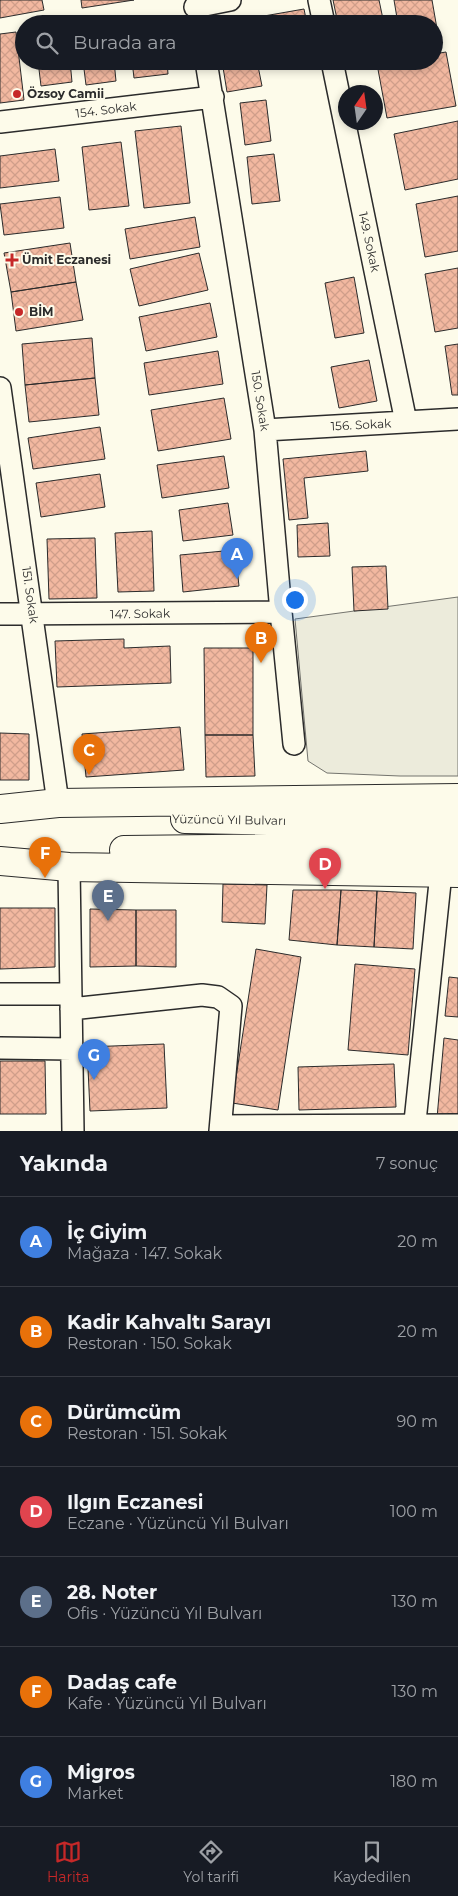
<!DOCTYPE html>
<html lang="tr">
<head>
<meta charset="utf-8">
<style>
	:root { --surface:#171b24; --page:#20242c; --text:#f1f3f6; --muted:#9ea1a6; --line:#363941; --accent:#c62828 }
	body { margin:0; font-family:Montserrat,sans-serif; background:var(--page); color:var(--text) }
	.compass { position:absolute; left:338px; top:85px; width:45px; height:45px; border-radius:50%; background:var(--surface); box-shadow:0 2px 8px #0003; rotate:13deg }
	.you { position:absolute; left:294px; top:599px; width:18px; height:18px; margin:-12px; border:4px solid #fff; border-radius:50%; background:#1a73e8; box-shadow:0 0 0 8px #1a73e833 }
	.badge { display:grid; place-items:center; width:32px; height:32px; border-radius:50%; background:var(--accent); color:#fff; font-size:16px; font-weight:700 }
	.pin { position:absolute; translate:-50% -41px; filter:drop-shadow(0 1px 2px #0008) }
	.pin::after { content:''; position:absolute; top:26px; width:18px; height:15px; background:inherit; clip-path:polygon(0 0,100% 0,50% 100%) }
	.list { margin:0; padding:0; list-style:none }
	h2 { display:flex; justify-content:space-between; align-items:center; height:65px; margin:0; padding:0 20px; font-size:21px }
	h2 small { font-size:16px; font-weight:400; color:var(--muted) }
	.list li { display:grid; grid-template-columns:32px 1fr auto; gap:15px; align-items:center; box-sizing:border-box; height:90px; padding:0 20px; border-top:1px solid var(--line) }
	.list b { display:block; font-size:19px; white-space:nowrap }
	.list p { margin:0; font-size:16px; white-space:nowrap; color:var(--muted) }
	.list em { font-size:16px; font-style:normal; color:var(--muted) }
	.icon { flex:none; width:28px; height:28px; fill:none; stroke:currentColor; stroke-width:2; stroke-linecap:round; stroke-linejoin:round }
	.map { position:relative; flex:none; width:458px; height:1131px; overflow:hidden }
	.search { position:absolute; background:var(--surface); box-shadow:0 2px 8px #0003; left:15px; right:15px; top:15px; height:55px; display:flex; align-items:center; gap:12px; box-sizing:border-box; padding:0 18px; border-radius:28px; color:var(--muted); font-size:19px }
	.sheet { height:695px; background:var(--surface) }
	nav { display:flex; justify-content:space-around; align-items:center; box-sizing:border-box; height:70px; border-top:1px solid var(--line); background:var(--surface); font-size:14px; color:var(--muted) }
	nav a { display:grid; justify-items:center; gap:2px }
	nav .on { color:var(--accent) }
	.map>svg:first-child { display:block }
</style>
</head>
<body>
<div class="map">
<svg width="458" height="1131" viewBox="0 0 458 1131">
	<defs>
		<pattern id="building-cross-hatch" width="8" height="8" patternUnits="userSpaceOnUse" patternTransform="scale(1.25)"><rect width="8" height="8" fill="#f2b8a0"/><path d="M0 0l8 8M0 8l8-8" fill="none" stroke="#d09e8a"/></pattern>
	</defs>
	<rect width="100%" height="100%" fill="#fdfbea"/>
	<path fill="#ecebdb" stroke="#74746e" d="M458 597V776H400L327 773 308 761 295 619Z"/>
	<path fill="url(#building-cross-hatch)" stroke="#2b2b2b" d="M0 0H42L44 10 0 18Z
		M81 0H134L82 8Z
		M333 0H379L384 24H338Z
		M394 0H432L440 46 434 47V24H398Z
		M304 9 307 24H266L264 16Z
		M162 19V24H127V23Z
		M250 19 251 24H225Z
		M16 32 24 100 0 103V34Z
		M446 52 456 106 387 118 377 64 391 61H434V54Z
		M38 61H70L72 82 41 86Z
		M83 61H114L116 81 86 85Z
		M132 61H167L168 74 134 78Z
		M222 61H257L262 86 227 92Z
		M266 100 271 141 245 145 240 103Z
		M458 121V179L405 190 394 134Z
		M181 126 190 203 144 208 135 131Z
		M121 142 129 206 89 210 82 147Z
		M55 149 59 181 0 188V156Z
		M274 154 280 201 252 204 247 157Z
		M458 196V251L425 257 416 204Z
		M60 197 64 228 4 235 0 204Z
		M195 217 200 247 130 259 125 229Z
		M70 243 76 282 11 292 4 253Z
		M199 253 208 290 139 306 130 269Z
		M458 268V328L435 332 425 274Z
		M354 277 364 333 335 338 325 283Z
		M76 282 83 320 16 331 11 292Z
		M210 303 217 337 146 351 139 317Z
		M92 338 95 378 25 385 22 344Z
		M458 344V395H452L445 346Z
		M218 351 223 384 149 395 144 363Z
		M369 360 377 401 339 408 331 367Z
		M95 378 99 415 29 422 25 385Z
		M224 398 231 439 158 451 151 410Z
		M100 427 105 459 33 469 28 438Z
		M366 451 368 471 304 478 308 518 289 520 283 459Z
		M224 456 229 488 162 498 157 465Z
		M100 474 105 507 41 517 36 483Z
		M228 503 233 535 183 541 179 510Z
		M328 523 330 556 298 557 297 525Z
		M152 531 154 591 118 592 115 533Z
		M95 538 97 598 49 599 47 539Z
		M235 550 239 586 183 592 180 555Z
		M386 566 388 609 354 611 352 567Z
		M124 639V648L170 646 171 683 57 687 55 641Z
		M204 648H253V735H205Z
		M180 727 184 770 86 777 82 734Z
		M0 733 29 734V780H0Z
		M205 735H253L255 776 206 777Z
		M223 884 267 885 265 924 222 922Z
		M293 890H341L337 945 289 940Z
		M341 890 377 891 374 947 337 945Z
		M377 891 416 893 413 949 374 947Z
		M0 908H55V967L0 969Z
		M90 909 136 910V966L90 967Z
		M136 910H176V967L136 966Z
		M256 949 301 957 278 1110 232 1103Z
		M355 964 415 969 408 1055 348 1050Z
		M449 977 458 978V1017L445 1016Z
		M444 1038 458 1040V1119L437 1118Z
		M164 1044 167 1108 90 1111 87 1047Z
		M0 1061H45L46 1114H0Z
		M394 1064 396 1107 299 1110 298 1067Z"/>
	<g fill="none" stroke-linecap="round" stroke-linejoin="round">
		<defs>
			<path id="minor" d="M319 0 324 24
				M195 7 230 0
				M206 61 265 430 281 612 294 744
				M332 61 406 422
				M0 122 213 97
				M0 388 58 803
				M265 430 458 419
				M0 614 281 612
				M69 867 73 1131
				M0 994H70
				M71 1009 202 995 218 997 231 1006 220 1131
				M0 1048 72 1049
				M221 1126 458 1125
				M414 1131 441 873"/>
			<path id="major" d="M0 809 58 803 458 798
				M185 819 458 824
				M124 850 378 847 458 849
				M0 861 69 867 458 873"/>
		</defs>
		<use href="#minor" stroke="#2b2b2b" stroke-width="24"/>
		<use href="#major" stroke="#2b2b2b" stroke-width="30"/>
		<use href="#minor" stroke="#fdfbea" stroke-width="21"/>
		<use href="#major" stroke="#fdfbea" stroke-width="28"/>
	</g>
	<g fill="#c62828" stroke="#fdfbea" stroke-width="2">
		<circle cx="17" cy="94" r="5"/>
		<path d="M9.5 252.5h5v5h5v5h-5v5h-5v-5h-5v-5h5z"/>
		<circle cx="19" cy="312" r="5"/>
	</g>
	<g text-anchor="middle" stroke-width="4" stroke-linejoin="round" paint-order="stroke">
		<g font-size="12" font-weight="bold" fill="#2b2b2b" stroke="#fdfbea" text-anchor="start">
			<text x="27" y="98">Özsoy Camii</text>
			<text x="22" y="264">Ümit Eczanesi</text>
			<text x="29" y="316">BİM</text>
		</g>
		<g font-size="12" fill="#2b2b2b" stroke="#fdfbea">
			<text transform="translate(106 110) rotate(-7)" y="4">154. Sokak</text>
			<text transform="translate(369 242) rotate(78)" y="4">149. Sokak</text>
			<text transform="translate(260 401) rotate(81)" y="4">150. Sokak</text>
			<text transform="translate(361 425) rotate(-3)" y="4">156. Sokak</text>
			<text transform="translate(30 595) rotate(82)" y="4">151. Sokak</text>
			<text transform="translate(140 614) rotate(-1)" y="4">147. Sokak</text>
			<text transform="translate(229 820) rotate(1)" y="4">Yüzüncü Yıl Bulvarı</text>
		</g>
	</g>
</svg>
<svg class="compass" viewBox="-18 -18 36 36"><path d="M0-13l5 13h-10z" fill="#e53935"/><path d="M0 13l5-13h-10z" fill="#9ea1a6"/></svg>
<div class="you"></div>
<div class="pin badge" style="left:237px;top:579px;background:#3f7fe0">A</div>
<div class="pin badge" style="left:261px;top:663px;background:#e8710a">B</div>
<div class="pin badge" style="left:89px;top:775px;background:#e8710a">C</div>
<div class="pin badge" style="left:325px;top:889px;background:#e0444e">D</div>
<div class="pin badge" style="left:108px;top:921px;background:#5c6f8a">E</div>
<div class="pin badge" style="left:45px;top:878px;background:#e8710a">F</div>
<div class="pin badge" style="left:94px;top:1080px;background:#3f7fe0">G</div>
<div class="search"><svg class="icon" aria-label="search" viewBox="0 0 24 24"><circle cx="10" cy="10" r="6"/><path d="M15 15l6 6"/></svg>Burada ara</div>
</div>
<section class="sheet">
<h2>Yakında<small>7 sonuç</small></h2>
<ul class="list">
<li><span class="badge" style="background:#3f7fe0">A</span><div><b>İç Giyim</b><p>Mağaza · 147. Sokak</p></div><em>20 m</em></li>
<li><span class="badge" style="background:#e8710a">B</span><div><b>Kadir Kahvaltı Sarayı</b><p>Restoran · 150. Sokak</p></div><em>20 m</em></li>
<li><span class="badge" style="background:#e8710a">C</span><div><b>Dürümcüm</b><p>Restoran · 151. Sokak</p></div><em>90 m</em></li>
<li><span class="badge" style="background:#e0444e">D</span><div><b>Ilgın Eczanesi</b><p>Eczane · Yüzüncü Yıl Bulvarı</p></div><em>100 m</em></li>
<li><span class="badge" style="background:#5c6f8a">E</span><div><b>28. Noter</b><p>Ofis · Yüzüncü Yıl Bulvarı</p></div><em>130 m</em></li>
<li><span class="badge" style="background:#e8710a">F</span><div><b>Dadaş cafe</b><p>Kafe · Yüzüncü Yıl Bulvarı</p></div><em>130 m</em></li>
<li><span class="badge" style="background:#3f7fe0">G</span><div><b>Migros</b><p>Market</p></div><em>180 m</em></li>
</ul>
</section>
<nav>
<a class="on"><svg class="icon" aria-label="map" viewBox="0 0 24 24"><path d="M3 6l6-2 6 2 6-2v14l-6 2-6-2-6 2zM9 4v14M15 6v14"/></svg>Harita</a>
<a><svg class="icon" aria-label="directions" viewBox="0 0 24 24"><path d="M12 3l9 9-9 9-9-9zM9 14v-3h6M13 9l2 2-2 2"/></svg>Yol tarifi</a>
<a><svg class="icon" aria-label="saved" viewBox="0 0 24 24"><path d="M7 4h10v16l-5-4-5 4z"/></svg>Kaydedilen</a>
</nav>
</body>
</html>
